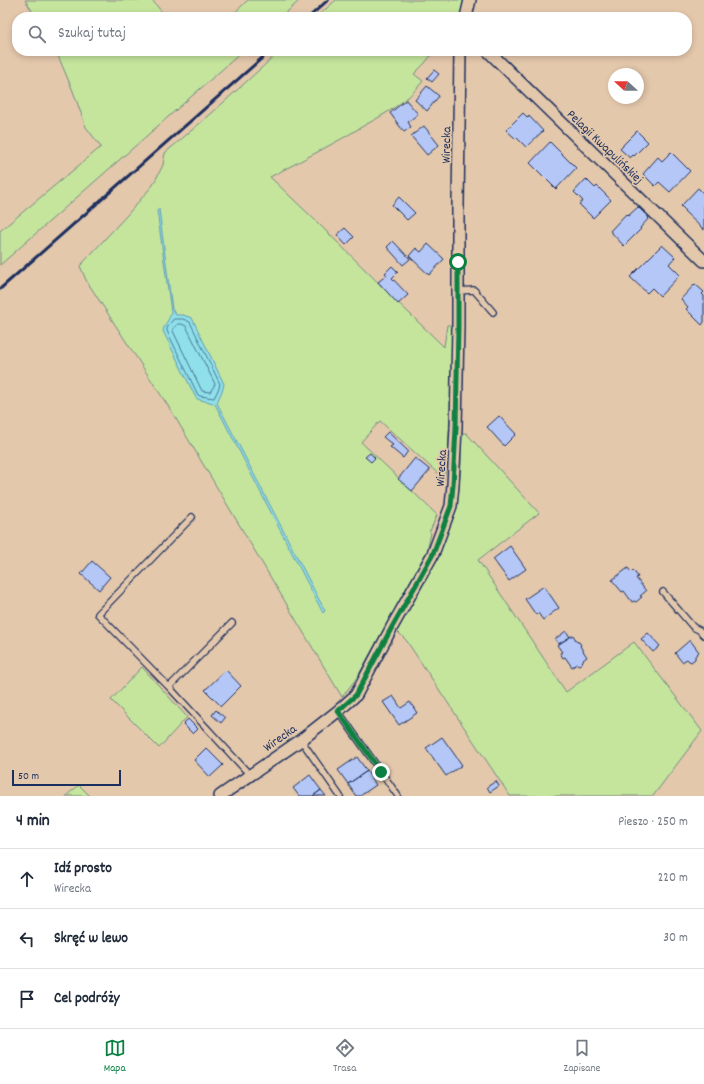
<!DOCTYPE html>
<html lang="pl">
<head>
<meta charset="utf-8">
<style>
	:root { --surface:#fff; --page:#f2f2f3; --text:#1f2937; --muted:#747a83; --line:#e0e1e3; --accent:#0b8043 }
	body { margin:0; font-family:Dekko,sans-serif; background:var(--page); color:var(--text) }
	.compass { position:absolute; left:608px; top:68px; width:36px; height:36px; border-radius:50%; background:var(--surface); box-shadow:0 2px 6px #0003; rotate:291deg }
	.scale { position:absolute; left:12px; bottom:10px; width:109px; box-sizing:border-box; padding-left:4px; border:2px solid #1b2f5e; border-top:0; font-size:11px; line-height:14px; white-space:nowrap; color:#1b2f5e; -webkit-text-stroke:3px #e4c8ac; paint-order:stroke }
	.stop { position:absolute; width:12px; height:12px; margin:-9px; border:3px solid #0b8043; border-radius:50%; background:#fff }
	.stop.end { background:#0b8043; border-color:#fff; box-shadow:0 1px 4px #0008 }
	.list { margin:0; padding:0; list-style:none }
	h2 { display:flex; justify-content:space-between; align-items:center; height:52px; margin:0; padding:0 16px; font-size:17px }
	h2 small { font-size:13px; font-weight:400; color:var(--muted) }
	.list li { display:grid; grid-template-columns:26px 1fr auto; gap:12px; align-items:center; box-sizing:border-box; height:60px; padding:0 16px; border-top:1px solid var(--line) }
	.list b { display:block; font-size:15px; white-space:nowrap }
	.list p { margin:0; font-size:13px; white-space:nowrap; color:var(--muted) }
	.list em { font-size:13px; font-style:normal; color:var(--muted) }
	.icon { flex:none; width:22px; height:22px; fill:none; stroke:currentColor; stroke-width:2; stroke-linecap:round; stroke-linejoin:round }
	.map { position:relative; flex:none; width:704px; height:796px; overflow:hidden }
	.search { position:absolute; background:var(--surface); box-shadow:0 2px 6px #0003; left:12px; right:12px; top:12px; height:44px; display:flex; align-items:center; gap:10px; box-sizing:border-box; padding:0 14px; border-radius:16px; color:var(--muted); font-size:15px }
	.sheet { height:232px; background:var(--surface) }
	nav { display:flex; justify-content:space-around; align-items:center; box-sizing:border-box; height:56px; border-top:1px solid var(--line); background:var(--surface); font-size:11px; color:var(--muted) }
	nav a { display:grid; justify-items:center; gap:2px }
	nav .on { color:var(--accent) }
	.map>svg:first-child { display:block }
</style>
</head>
<body>
<div class="map">
<svg width="704" height="796" viewBox="0 0 704 796">
	<rect width="100%" height="100%" fill="#e4c8ac"/>
	<filter id="ink" filterUnits="userSpaceOnUse"><feTurbulence type="fractalNoise" baseFrequency=".025" numOctaves="2"/><feDisplacementMap in="SourceGraphic" scale="8" xChannelSelector="R" yChannelSelector="G"/><feConvolveMatrix kernelMatrix="1 2 1 2 8 2 1 2 1" color-interpolation-filters="sRGB"/></filter>
	<g filter="url(#ink)">
		<path fill="#c5e59d" stroke="#708a7e" d="M25 0H152L166 17H36Z
			M248 0H300L281 17H230Z
			M336 0H465L460 17H317Z
			M56 51H193L194 52 195 51H243L0 265V231L101 147 86 127 73 91Z
			M280 51H434L425 63 414 74 423 81C408 101 387 113 365 125 334 144 302 160 270 177 329 232 385 291 444 347L447 325H454L448 455 444 479 380 421 361 442 437 515 430 531H429L431 533 427 551 358 676 342 697 172 412 86 280 80 266 128 214 153 185 163 165 165 153 212 113Z
			M461 433H466L539 513 478 560 566 692 634 642 702 731 653 796H510L406 640 396 630 414 601 440 552 454 513 458 498 461 464Z
			M142 667 187 717 159 748 111 700Z
			M79 785 90 796H66Z"/>
		<path fill="#8fe0ea" stroke="#6199b2" d="M159 209 172 309 176 315H183L192 318 224 384C223 391 219 396 217 403L325 611 323 613 215 404C207 400 202 402 196 398L163 331C164 324 170 320 171 312L157 210Z"/>
		<g fill="none" stroke-linecap="round" stroke-linejoin="round">
			<path stroke="#497696" stroke-width="1" d="M174 319H183L190 322 220 384 219 388 214 398 200 396 198 395 167 331V328Z
				M178 324H182L186 326 215 384 214 386 210 392 202 391 173 331V329Z"/>
		</g>
		<path fill="#b5c7f7" stroke="#1b2f5e" d="M434 70 439 74 432 82 427 78Z
			M427 86 439 96 427 111 415 100Z
			M406 100 418 114 408 122 411 127 404 132 390 113Z
			M523 113 528 118 529 116 543 131 526 147 517 138 516 139 506 130Z
			M424 126 439 145 427 155 411 136Z
			M637 131 648 142 634 156 633 155 630 158 620 149 623 146V145Z
			M550 142 576 168 556 189 530 163Z
			M671 152 690 171 670 192 659 182 655 186 643 174 658 157 662 161Z
			M586 179 595 188 597 186 611 200 593 218 579 204 583 201 574 192Z
			M698 188 704 194V230L685 212 686 211 681 206Z
			M399 197 415 213 407 220 392 205Z
			M638 207 649 218 640 228 641 229 624 246 610 231 626 214 628 216Z
			M345 228 354 237 346 245 337 235Z
			M393 241 410 259 403 265 387 247Z
			M428 244 444 259 429 275 409 256 416 248 421 252Z
			M662 245 675 257 669 264 680 275 660 296 652 288 647 293 630 277Z
			M392 266 398 272 392 278 408 295 398 304 378 282 387 275 385 273Z
			M695 284 704 292 702 294 704 296V322L702 325 686 309 688 307 681 299Z
			M499 416 516 434 504 446 487 427Z
			M388 432 408 451 403 458 390 447 393 445 383 437Z
			M370 453 375 458 371 462 365 457Z
			M415 458 430 470 412 491 398 479Z
			M510 546 526 569 509 581 493 559Z
			M92 561 110 577 99 590 81 574Z
			M628 568 631 572 633 570 638 577 636 578 646 591 640 596 642 597 636 602 634 601 632 602 624 591 622 592 612 580Z
			M544 586 559 608 543 620 538 613 536 615 525 599Z
			M566 631 570 637 559 644 555 639Z
			M648 633 660 646 653 652 641 639Z
			M573 635 577 642H579L581 645 580 646 587 657 583 660 582 663 579 665 577 664 572 667 565 657 563 658 560 653 562 652 557 645Z
			M690 640 699 652 695 656V659L691 662 689 661 687 659 682 662 675 653Z
			M226 670 241 686 221 706 205 690Z
			M393 696 401 708 410 702 417 713 399 725 383 702Z
			M216 710 225 718 221 723 212 715Z
			M188 719 198 729 193 734 183 724Z
			M442 737 462 765 446 776 426 748Z
			M206 748 223 765 210 777 194 760Z
			M357 757 367 771 348 784 338 770Z
			M367 771 376 785 360 796H356L348 784Z
			M310 775 321 790 313 796H299L293 788Z
			M496 781 499 786 490 792 487 787Z
			M321 790 326 796H313Z"/>
		<g fill="none" stroke-linecap="round" stroke-linejoin="round">
			<defs>
				<path id="lane" d="M458 291 474 290 493 312
					M663 592 693 627 699 630 704 635
					M232 623 169 687 250 775
					M169 687 98 614 192 517
					M338 711 398 796
					M301 740 340 796"/>
				<path id="street" d="M466 17 470 0
					M488 51 704 261
					M220 796 301 740 338 711 356 695 392 627 433 554 451 506 453 485 456 428 458 326V205L460 51"/>
			</defs>
			<use href="#lane" stroke="#1b2f5e" stroke-width="8"/>
			<use href="#street" stroke="#1b2f5e" stroke-width="14"/>
			<use href="#lane" stroke="#e4c8ac" stroke-width="5.5"/>
			<use href="#street" stroke="#e4c8ac" stroke-width="11"/>
			<path stroke="#1b2f5e" stroke-width="3" d="M309 17 328 0
				M0 289 270 51"/>
		</g>
	</g>
	<g fill="none" stroke-linecap="round" stroke-linejoin="round" filter="url(#ink)">
		<path stroke="#0b8043" stroke-width="5" d="M381 772 338 711 356 695 392 627 417 583 433 554 451 506 453 485 456 428 458 326V262"/>
	</g>
	<g text-anchor="middle" stroke-width="3.5" stroke-linejoin="round" paint-order="stroke">
		<g font-size="13" fill="#1b2f5e" stroke="#e4c8ac">
			<text transform="translate(445 145) rotate(-89)" y="5">Wirecka</text>
			<text transform="translate(606 146) rotate(44)" y="5">Pelagii Kwapulińskiej</text>
			<text transform="translate(440 468) rotate(-86)" y="5">Wirecka</text>
			<text transform="translate(279 737) rotate(-35)" y="5">Wirecka</text>
		</g>
	</g>
</svg>
<svg class="compass" viewBox="-18 -18 36 36"><path d="M0-13l5 13h-10z" fill="#e53935"/><path d="M0 13l5-13h-10z" fill="#747a83"/></svg>
<div class="scale">50 m</div>
<div class="stop" style="left:458px;top:262px"></div>
<div class="stop end" style="left:381px;top:772px"></div>
<div class="search"><svg class="icon" aria-label="search" viewBox="0 0 24 24"><circle cx="10" cy="10" r="6"/><path d="M15 15l6 6"/></svg>Szukaj tutaj</div>
</div>
<section class="sheet">
<h2>4 min<small>Pieszo · 250 m</small></h2>
<ul class="list">
<li><svg class="icon" aria-label="ahead" viewBox="0 0 24 24"><path d="M12 20V5M6 11l6-6 6 6"/></svg><div><b>Idź prosto</b><p>Wirecka</p></div><em>220 m</em></li>
<li><svg class="icon" aria-label="left" viewBox="0 0 24 24"><path d="M17 20v-9H6M10 6l-5 5 5 5"/></svg><div><b>Skręć w lewo</b></div><em>30 m</em></li>
<li><svg class="icon" aria-label="arrive" viewBox="0 0 24 24"><path d="M6 21V4h12l-3 4 3 4H6"/></svg><div><b>Cel podróży</b></div></li>
</ul>
</section>
<nav>
<a class="on"><svg class="icon" aria-label="map" viewBox="0 0 24 24"><path d="M3 6l6-2 6 2 6-2v14l-6 2-6-2-6 2zM9 4v14M15 6v14"/></svg>Mapa</a>
<a><svg class="icon" aria-label="directions" viewBox="0 0 24 24"><path d="M12 3l9 9-9 9-9-9zM9 14v-3h6M13 9l2 2-2 2"/></svg>Trasa</a>
<a><svg class="icon" aria-label="saved" viewBox="0 0 24 24"><path d="M7 4h10v16l-5-4-5 4z"/></svg>Zapisane</a>
</nav>
</body>
</html>
